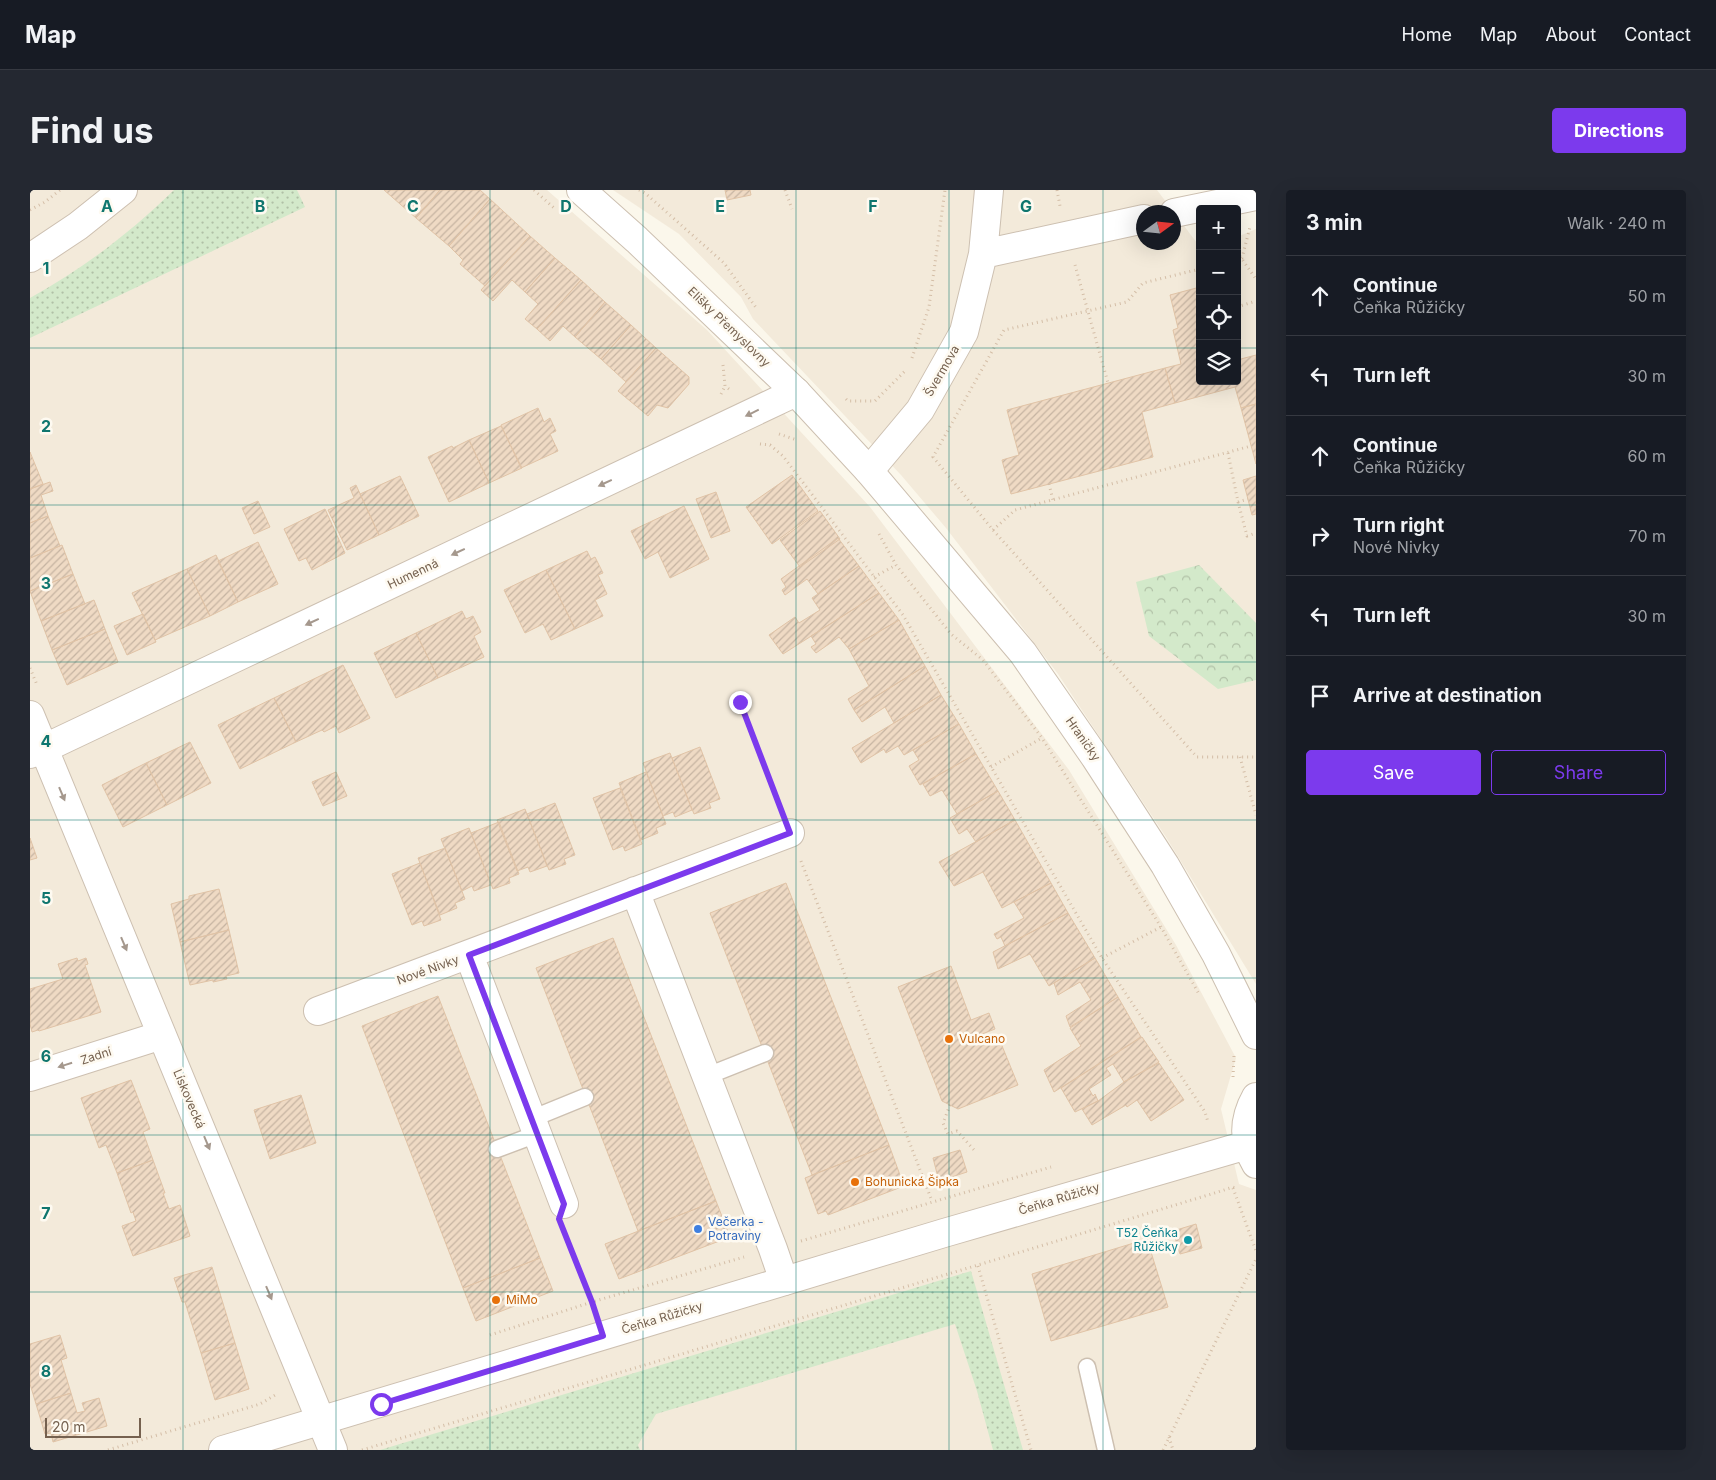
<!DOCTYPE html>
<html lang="en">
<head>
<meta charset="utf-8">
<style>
	:root { --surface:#171b24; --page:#242831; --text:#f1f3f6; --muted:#9ea1a6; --line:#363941; --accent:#7c3aed }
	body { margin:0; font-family:Inter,sans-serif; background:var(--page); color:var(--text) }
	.controls { position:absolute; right:15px; top:15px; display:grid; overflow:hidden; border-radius:5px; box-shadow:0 5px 20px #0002 }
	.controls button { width:45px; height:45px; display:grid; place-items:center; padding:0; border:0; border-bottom:1px solid var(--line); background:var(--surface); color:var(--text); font:25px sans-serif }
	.compass { position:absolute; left:1106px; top:15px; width:45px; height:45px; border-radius:50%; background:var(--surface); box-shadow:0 5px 20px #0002; rotate:75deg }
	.scale { position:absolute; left:15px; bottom:12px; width:96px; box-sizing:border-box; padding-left:5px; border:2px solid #75614f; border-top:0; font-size:14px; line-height:18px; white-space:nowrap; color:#75614f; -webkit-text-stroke:4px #fefaf1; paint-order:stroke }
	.stop { position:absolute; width:15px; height:15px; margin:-11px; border:4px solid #7c3aed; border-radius:50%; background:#fff }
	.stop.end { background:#7c3aed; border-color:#fff; box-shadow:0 1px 5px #0008 }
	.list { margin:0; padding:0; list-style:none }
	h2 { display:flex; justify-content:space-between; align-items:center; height:65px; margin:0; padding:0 20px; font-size:21px }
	h2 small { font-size:16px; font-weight:400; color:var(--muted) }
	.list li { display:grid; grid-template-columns:32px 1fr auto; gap:15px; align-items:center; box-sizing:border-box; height:80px; padding:0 20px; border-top:1px solid var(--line) }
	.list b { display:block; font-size:19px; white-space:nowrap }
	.list p { margin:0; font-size:16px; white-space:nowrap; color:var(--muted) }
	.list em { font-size:16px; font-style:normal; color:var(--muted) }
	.actions { display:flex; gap:10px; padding:15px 20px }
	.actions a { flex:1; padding:11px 0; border:1px solid var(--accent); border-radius:5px; text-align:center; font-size:18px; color:var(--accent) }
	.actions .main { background:var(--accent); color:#fff }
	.icon { flex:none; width:28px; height:28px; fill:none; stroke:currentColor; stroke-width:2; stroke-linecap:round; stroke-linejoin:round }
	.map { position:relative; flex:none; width:1226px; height:1260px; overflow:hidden; border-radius:5px }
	header { display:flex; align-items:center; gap:30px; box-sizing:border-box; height:70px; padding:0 25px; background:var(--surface); border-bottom:1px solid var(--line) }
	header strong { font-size:24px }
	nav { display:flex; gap:28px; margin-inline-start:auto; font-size:18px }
	.intro { display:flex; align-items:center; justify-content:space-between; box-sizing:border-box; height:120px; padding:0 30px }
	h1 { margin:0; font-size:35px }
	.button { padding:12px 22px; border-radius:5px; background:var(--accent); color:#fff; font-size:18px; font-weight:700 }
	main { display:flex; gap:30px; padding:0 30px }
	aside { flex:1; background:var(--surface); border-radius:5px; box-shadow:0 5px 20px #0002 }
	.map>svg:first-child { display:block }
</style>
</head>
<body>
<header>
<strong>Map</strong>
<nav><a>Home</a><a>Map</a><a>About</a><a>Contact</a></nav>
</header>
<div class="intro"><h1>Find us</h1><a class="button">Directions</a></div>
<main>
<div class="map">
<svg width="1226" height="1260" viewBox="0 0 1226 1260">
	<defs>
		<pattern id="grass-dots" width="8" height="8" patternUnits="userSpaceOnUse" patternTransform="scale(1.25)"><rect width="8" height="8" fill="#d3e9ca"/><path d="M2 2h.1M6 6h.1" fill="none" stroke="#b0c0a6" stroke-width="1.8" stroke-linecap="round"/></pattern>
		<pattern id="park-crowns" width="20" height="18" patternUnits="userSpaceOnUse" patternTransform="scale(1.25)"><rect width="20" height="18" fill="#d3e9ca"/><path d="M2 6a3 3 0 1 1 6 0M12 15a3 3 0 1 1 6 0" fill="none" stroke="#b0c0a6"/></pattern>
		<pattern id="building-hatch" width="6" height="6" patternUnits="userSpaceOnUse" patternTransform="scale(1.25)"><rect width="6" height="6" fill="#efdac4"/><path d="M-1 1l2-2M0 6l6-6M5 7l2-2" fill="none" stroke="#c6b4a2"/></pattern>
	</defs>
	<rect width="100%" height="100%" fill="#fbf7eb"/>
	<path fill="#f3eada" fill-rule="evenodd" d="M0 0H517L677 140 840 317 1039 580 1146 755 1206 868 1191 919 1209 994 1226 1000V1260H0Z
		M583 0H1127L1170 57V191H1207V47L1226 39V794L1136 647 1028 484 916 338 871 285 723 129 711 107 649 44ZM1114 22H1144V52H1114Z"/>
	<path fill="url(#grass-dots)" d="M144 0H267L275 17 0 148V108C53 79 101 42 144 0Z
		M941 1081 993 1260H963L947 1201 925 1134 626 1224 608 1255 610 1260H350Z"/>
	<path fill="url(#park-crowns)" d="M1169 375 1226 433V490L1188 499 1119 446 1106 392Z"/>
	<path fill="url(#building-hatch)" stroke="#e0c3a6" d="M354 0H410L386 28Z
		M410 0H450L460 9 419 56 386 28Z
		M695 0H720L721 5 697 10Z
		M460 9 500 46 455 96 430 74 433 70 419 56Z
		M500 46 525 68 495 102 482 90 463 111 451 100Z
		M525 68 551 90 507 139 495 129 508 114 495 102Z
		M551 90 575 112 545 147 533 136 520 151 507 139Z
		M1170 97V191H1207V170L1226 165V214L1211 218 1205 197 1145 213 1135 178 1151 174 1143 140 1148 138 1140 105Z
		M575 112 601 135 571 169 545 147Z
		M601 135 626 158 596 192 571 169Z
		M626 158 659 187V194L638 218 627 215 618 226 588 201Z
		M1135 178 1145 213 1112 222 1123 267 981 304 972 270 989 265 977 220Z
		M1226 214V274L1211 218Z
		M508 218 514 232 520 228 526 241 520 244 528 261 491 278 471 235Z
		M471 236 492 278 459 293 439 250Z
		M439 250 459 293 419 312 398 267 422 256 423 258Z
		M0 262 13 294 0 299Z
		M762 285 788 321 742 354 716 317Z
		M370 286 389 326 349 345 330 304Z
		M1226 286V324L1222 325 1213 290Z
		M20 292 23 301 11 305 18 326 0 333V299Z
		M326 295 349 345 317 360 298 320 324 308 320 298Z
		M686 302 700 341 681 348 666 309Z
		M228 311 240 337 224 344 212 318Z
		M654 316 679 369 640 388 628 362 615 369 601 341Z
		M295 319 315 363 282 380 276 368 269 371 254 339Z
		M790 321 810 349 770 377 750 350Z
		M18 326 30 356 0 368V333Z
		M808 348 829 376 788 404 777 389 755 405 752 400 756 397 751 389Z
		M228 352 248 394 208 412 188 371Z
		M32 355 43 384 0 401V368Z
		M557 361 561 369 565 367 573 383 568 385 577 404 565 410 573 426 545 439 516 380Z
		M186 365 208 412 180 426 157 379Z
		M829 376 849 403 753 464 739 445 765 427 769 433 790 420 782 408Z
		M157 379 180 426 125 450 102 403Z
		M516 380 545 439 521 450 513 434 495 443 474 400Z
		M43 384 55 414 11 431 0 401Z
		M849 403 869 430 819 459 809 447 786 463 781 457 786 454 781 446Z
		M64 410 75 439 22 460 11 431Z
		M432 421 436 429 443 426 451 442 444 446 454 467 408 488 386 443Z
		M113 424 126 452 97 465 84 436Z
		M869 430 895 476 824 520 818 509 839 496 819 459Z
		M75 439 88 472 37 495 22 460Z
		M386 443 408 488 366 508 344 463Z
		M313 475 340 528 309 543 306 536 294 542 292 540 266 552 244 508Z
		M895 476 911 505 864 533 855 517 832 532 824 520Z
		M911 505 929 534 874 565 868 556 856 563 854 559 831 573 822 558Z
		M244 508 266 552 210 579 188 535Z
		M929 534 946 564 890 595 879 576 889 570 883 560Z
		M160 552 181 593 137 615 116 573Z
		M670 557 690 609 679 613 681 618 664 624 642 568Z
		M640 563 662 620 645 627 643 622 633 626 613 573Z
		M946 564 968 601 927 624 912 600 900 606 893 594Z
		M116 573 137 615 93 637 72 595Z
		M306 582 317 606 293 616 282 592Z
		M616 582 636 634 626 638 628 643 611 650 589 593Z
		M590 598 612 654 595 661 593 656 583 660 563 608Z
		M968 601 985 630 946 652 937 639 929 644 920 628Z
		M525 613 545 665 534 669 536 674 519 680 497 624Z
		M495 619 517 676 500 682 498 677 487 681 467 630Z
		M985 630 1021 693 972 718 953 682 924 696 909 672Z
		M469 632 489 684 479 688 480 693 463 699 441 643Z
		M439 638 461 695 444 701 442 696 432 701 411 649Z
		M0 648 7 668 0 670Z
		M415 658 435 709 425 713 427 718 410 725 388 668Z
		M390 673 411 730 394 736 392 731 382 735 362 684Z
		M756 693 859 955 782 985 680 723Z
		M1021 693 1038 723 975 756 971 747 967 749 964 744 994 728 984 712Z
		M189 699 199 740 150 752 141 714 159 709V706Z
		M1038 723 1065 768 1019 796 1000 764 968 779 963 762Z
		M199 740 209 783 196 786 197 789 183 792V790L160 795 150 752Z
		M583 748 686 1011 608 1041 506 778Z
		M47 768 48 771 56 768 58 774 55 775 71 822 9 841 8 840 2 842 0 834V799L33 789 28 774Z
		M1065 768 1088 807 1040 837 1036 826 1061 810 1050 792 1028 805 1024 793Z
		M921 776 941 830 959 823 965 839 947 846 950 853 968 846 988 895 928 919 912 911 868 797Z
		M408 806 510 1068 433 1098 332 836Z
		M1088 807 1111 847 1024 902 1014 880 1051 856 1040 838Z
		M1112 847 1129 872 1094 892 1083 874 1076 878 1081 885 1059 899 1063 906 1065 904 1068 911 1045 922 1031 898Z
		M1129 873 1154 910 1121 931 1107 910 1097 917 1096 915 1062 935 1052 919 1068 911 1094 892Z
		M101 890 120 939 113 942 123 970 87 983 76 955 69 958 51 908Z
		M271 905 286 953 240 969 224 920Z
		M859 955 874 996 798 1025 796 1021 788 1024 775 988Z
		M930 960 937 982 909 991 903 968Z
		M123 970 135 1003H133L139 1019 150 1015 160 1046 103 1066 92 1036 106 1031 103 1022 101 1023 87 983Z
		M686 1011 700 1047 589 1089 575 1054Z
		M1166 1034 1172 1058 1150 1064 1143 1041Z
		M1117 1049 1138 1117 1021 1151 1002 1084Z
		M510 1068 523 1101 446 1131 433 1098Z
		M182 1077 205 1153 171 1163 155 1112H152L144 1088Z
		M30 1145 37 1168 31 1170 41 1203 6 1214 0 1194V1154Z
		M205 1153 219 1199 185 1210 171 1163Z
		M41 1203 47 1223 55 1221 52 1213 69 1208 77 1236 23 1252 21 1243 15 1244 6 1214Z"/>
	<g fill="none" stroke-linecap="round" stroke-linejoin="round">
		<defs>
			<path id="service" d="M677 886 735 863
				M501 929 555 907
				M467 959 507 944
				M1057 1177 1076 1260"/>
			<path id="minor" d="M1144 23 1226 6
				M953 64 1114 29
				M0 68 48 36 93 0
				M839 281 890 220 934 142 953 64 959 0
				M0 525 303 1260
				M0 564 13 559 766 202
				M605 701 743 1059 754 1091
				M439 765 534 1014
				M288 821 760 643
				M0 887 132 845"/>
			<path id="tertiary" d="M551 0 607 50 766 202 839 281 993 463 1065 567 1135 675 1186 764 1226 845
				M1226 907C1213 930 1213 952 1226 974
				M193 1260 914 1043 1217 955"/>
		</defs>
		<use href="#service" stroke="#cdc0b1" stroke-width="19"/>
		<use href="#minor" stroke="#cdc0b1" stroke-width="30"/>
		<use href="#tertiary" stroke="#cdc0b1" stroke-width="30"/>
		<path stroke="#d4bea7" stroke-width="3" stroke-dasharray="1 4" stroke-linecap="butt" d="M504 0 524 18
			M609 0 615 3 694 73 727 119
			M755 0 762 19
			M1027 0 1030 16
			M0 20 15 12 30 0
			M1207 62 1226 89
			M1207 70 1212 68 1220 37
			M1045 75 1078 193
			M1170 79 1113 93 1097 112 974 140 903 267 963 340 1167 567H1226
			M1207 117 1226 111
			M882 168 899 117 915 0
			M693 175 695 196 699 199
			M691 204 695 196
			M816 209 818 211H845L876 180
			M749 244 767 250
			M730 254 740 255 753 266 873 425 1072 768 1175 922 1178 932
			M1198 263 1208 312 1218 309
			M1019 294 1023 310
			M1208 312 1217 346 1226 343
			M963 340 985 320 1221 256
			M849 344 866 375 921 444 953 470 1012 548 1131 737 1169 804
			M844 387 866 375
			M0 478 7 495
			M710 512 749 614
			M1210 567 1226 625
			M961 577 1012 548
			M771 671 902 1011
			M1072 768 1131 737
			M1203 887 1204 866
			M920 915 913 933 918 944 927 941 946 962
			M1203 998 1226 1061
			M534 1043 563 1114
			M771 1051 1021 977
			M948 1076 1001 1260
			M460 1145 562 1112 714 1067
			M1139 1247 1143 1260
			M78 1260 230 1214 247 1204
			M332 1260 948 1075 1188 1002 1203 997 1207 999
			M1133 1260 1226 1069"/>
		<use href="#service" stroke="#fff" stroke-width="16"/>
		<use href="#minor" stroke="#fff" stroke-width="28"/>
		<use href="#tertiary" stroke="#fff" stroke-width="28"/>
	</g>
	<defs><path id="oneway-solid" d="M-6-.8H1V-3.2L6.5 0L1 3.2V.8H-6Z" transform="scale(1.25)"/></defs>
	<g fill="#a5988d">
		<use href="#oneway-solid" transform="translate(722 223) rotate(154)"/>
		<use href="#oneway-solid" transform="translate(575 293) rotate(155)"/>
		<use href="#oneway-solid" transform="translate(428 362) rotate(155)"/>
		<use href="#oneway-solid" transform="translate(282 432) rotate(155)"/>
		<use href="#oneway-solid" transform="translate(32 604) rotate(67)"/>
		<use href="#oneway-solid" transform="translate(94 754) rotate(67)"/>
		<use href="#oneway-solid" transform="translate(35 875) rotate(162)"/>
		<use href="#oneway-solid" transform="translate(177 953) rotate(67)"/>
		<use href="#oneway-solid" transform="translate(239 1103) rotate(67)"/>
	</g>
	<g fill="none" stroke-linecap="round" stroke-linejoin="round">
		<path stroke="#7c3aed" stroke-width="6" d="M351 1214 573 1146 562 1112 529 1029 534 1014 439 765 760 643 710 512"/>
	</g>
	<path fill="none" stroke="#0f766e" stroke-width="1" stroke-opacity="0.55" d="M153 0V1260M306 0V1260M460 0V1260M613 0V1260M766 0V1260M919 0V1260M1073 0V1260M0 158H1170M1207 158H1226M0 315H1226M0 472H1226M0 630H1226M0 788H1226M0 945H1226M0 1102H1226"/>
	<g fill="#e8710a" stroke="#fefaf1" stroke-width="2">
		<circle cx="919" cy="849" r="5"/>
		<circle cx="825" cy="992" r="5"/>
		<circle cx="466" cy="1110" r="5"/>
	</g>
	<circle fill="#3f7fe0" stroke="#fefaf1" stroke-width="2" cx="668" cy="1039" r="5"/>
	<circle fill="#0f9aa8" stroke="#fefaf1" stroke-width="2" cx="1158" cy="1050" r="5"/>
	<g text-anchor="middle" stroke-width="5" stroke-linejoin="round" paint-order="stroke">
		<g font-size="12" fill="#75614f" stroke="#fefaf1">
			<text transform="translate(699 137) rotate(44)" y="4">Elišky Přemyslovny</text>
			<text transform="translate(912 181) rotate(-60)" y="4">Švermova</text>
			<text transform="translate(383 384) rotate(-25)" y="4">Humenná</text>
			<text transform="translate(1053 549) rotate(55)" y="4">Hraničky</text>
			<text transform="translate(398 780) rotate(-20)" y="4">Nové Nivky</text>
			<text transform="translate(66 866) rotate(-18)" y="4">Zadní</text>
			<text transform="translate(159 909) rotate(67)" y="4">Lískovecká</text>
			<text transform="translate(1029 1009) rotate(-17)" y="4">Čeňka Růžičky</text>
			<text transform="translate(632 1128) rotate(-17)" y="4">Čeňka Růžičky</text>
		</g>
		<g font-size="12" fill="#c56008" stroke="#fefaf1" text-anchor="start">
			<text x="929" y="853">Vulcano</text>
			<text x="835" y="996">Bohunická Šipka</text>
			<text x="476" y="1114">MiMo</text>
		</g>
		<g font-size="12" fill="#366cbe" stroke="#fefaf1" text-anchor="start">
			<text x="678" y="1036">Večerka -<tspan x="678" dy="14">Potraviny</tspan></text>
		</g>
		<g font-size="12" fill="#0d838f" stroke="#fefaf1" text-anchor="end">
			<text x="1148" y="1047">T52 Čeňka<tspan x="1148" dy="14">Růžičky</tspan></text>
		</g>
	</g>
	<g font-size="16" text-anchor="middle" font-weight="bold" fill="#0f766e" stroke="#fefaf1" stroke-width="5" stroke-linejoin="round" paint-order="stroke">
		<text x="77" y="22">A</text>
		<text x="230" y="22">B</text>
		<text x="383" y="22">C</text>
		<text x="536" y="22">D</text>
		<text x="690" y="22">E</text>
		<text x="843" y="22">F</text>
		<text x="996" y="22">G</text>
		<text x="16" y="84">1</text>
		<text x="16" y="242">2</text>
		<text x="16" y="399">3</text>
		<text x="16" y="557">4</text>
		<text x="16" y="714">5</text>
		<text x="16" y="872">6</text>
		<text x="16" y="1029">7</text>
		<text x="16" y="1187">8</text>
	</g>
</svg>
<div class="controls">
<button>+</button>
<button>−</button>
<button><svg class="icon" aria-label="locate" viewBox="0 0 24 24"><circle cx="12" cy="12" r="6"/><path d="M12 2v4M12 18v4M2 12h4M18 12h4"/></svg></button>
<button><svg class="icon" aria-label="layers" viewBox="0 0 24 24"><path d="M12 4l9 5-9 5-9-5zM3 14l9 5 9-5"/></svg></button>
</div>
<svg class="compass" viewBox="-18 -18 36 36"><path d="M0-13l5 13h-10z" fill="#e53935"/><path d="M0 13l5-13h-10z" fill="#9ea1a6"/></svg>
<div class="scale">20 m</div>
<div class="stop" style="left:351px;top:1214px"></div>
<div class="stop end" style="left:710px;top:512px"></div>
</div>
<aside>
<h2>3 min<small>Walk · 240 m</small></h2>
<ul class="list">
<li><svg class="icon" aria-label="ahead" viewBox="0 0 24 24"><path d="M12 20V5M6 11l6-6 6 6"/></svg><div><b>Continue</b><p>Čeňka Růžičky</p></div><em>50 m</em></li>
<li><svg class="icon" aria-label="left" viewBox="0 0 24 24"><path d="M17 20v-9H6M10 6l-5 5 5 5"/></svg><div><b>Turn left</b></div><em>30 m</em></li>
<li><svg class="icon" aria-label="ahead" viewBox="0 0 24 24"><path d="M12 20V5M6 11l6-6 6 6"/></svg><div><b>Continue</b><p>Čeňka Růžičky</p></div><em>60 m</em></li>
<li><svg class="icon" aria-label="right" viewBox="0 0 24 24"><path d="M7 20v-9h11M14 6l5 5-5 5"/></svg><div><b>Turn right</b><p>Nové Nivky</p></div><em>70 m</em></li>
<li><svg class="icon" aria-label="left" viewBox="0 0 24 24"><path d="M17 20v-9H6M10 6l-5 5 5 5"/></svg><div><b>Turn left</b></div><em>30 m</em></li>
<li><svg class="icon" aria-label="arrive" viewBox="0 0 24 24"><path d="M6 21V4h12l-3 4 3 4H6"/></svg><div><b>Arrive at destination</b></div></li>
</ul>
<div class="actions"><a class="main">Save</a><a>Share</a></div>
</aside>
</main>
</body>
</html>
